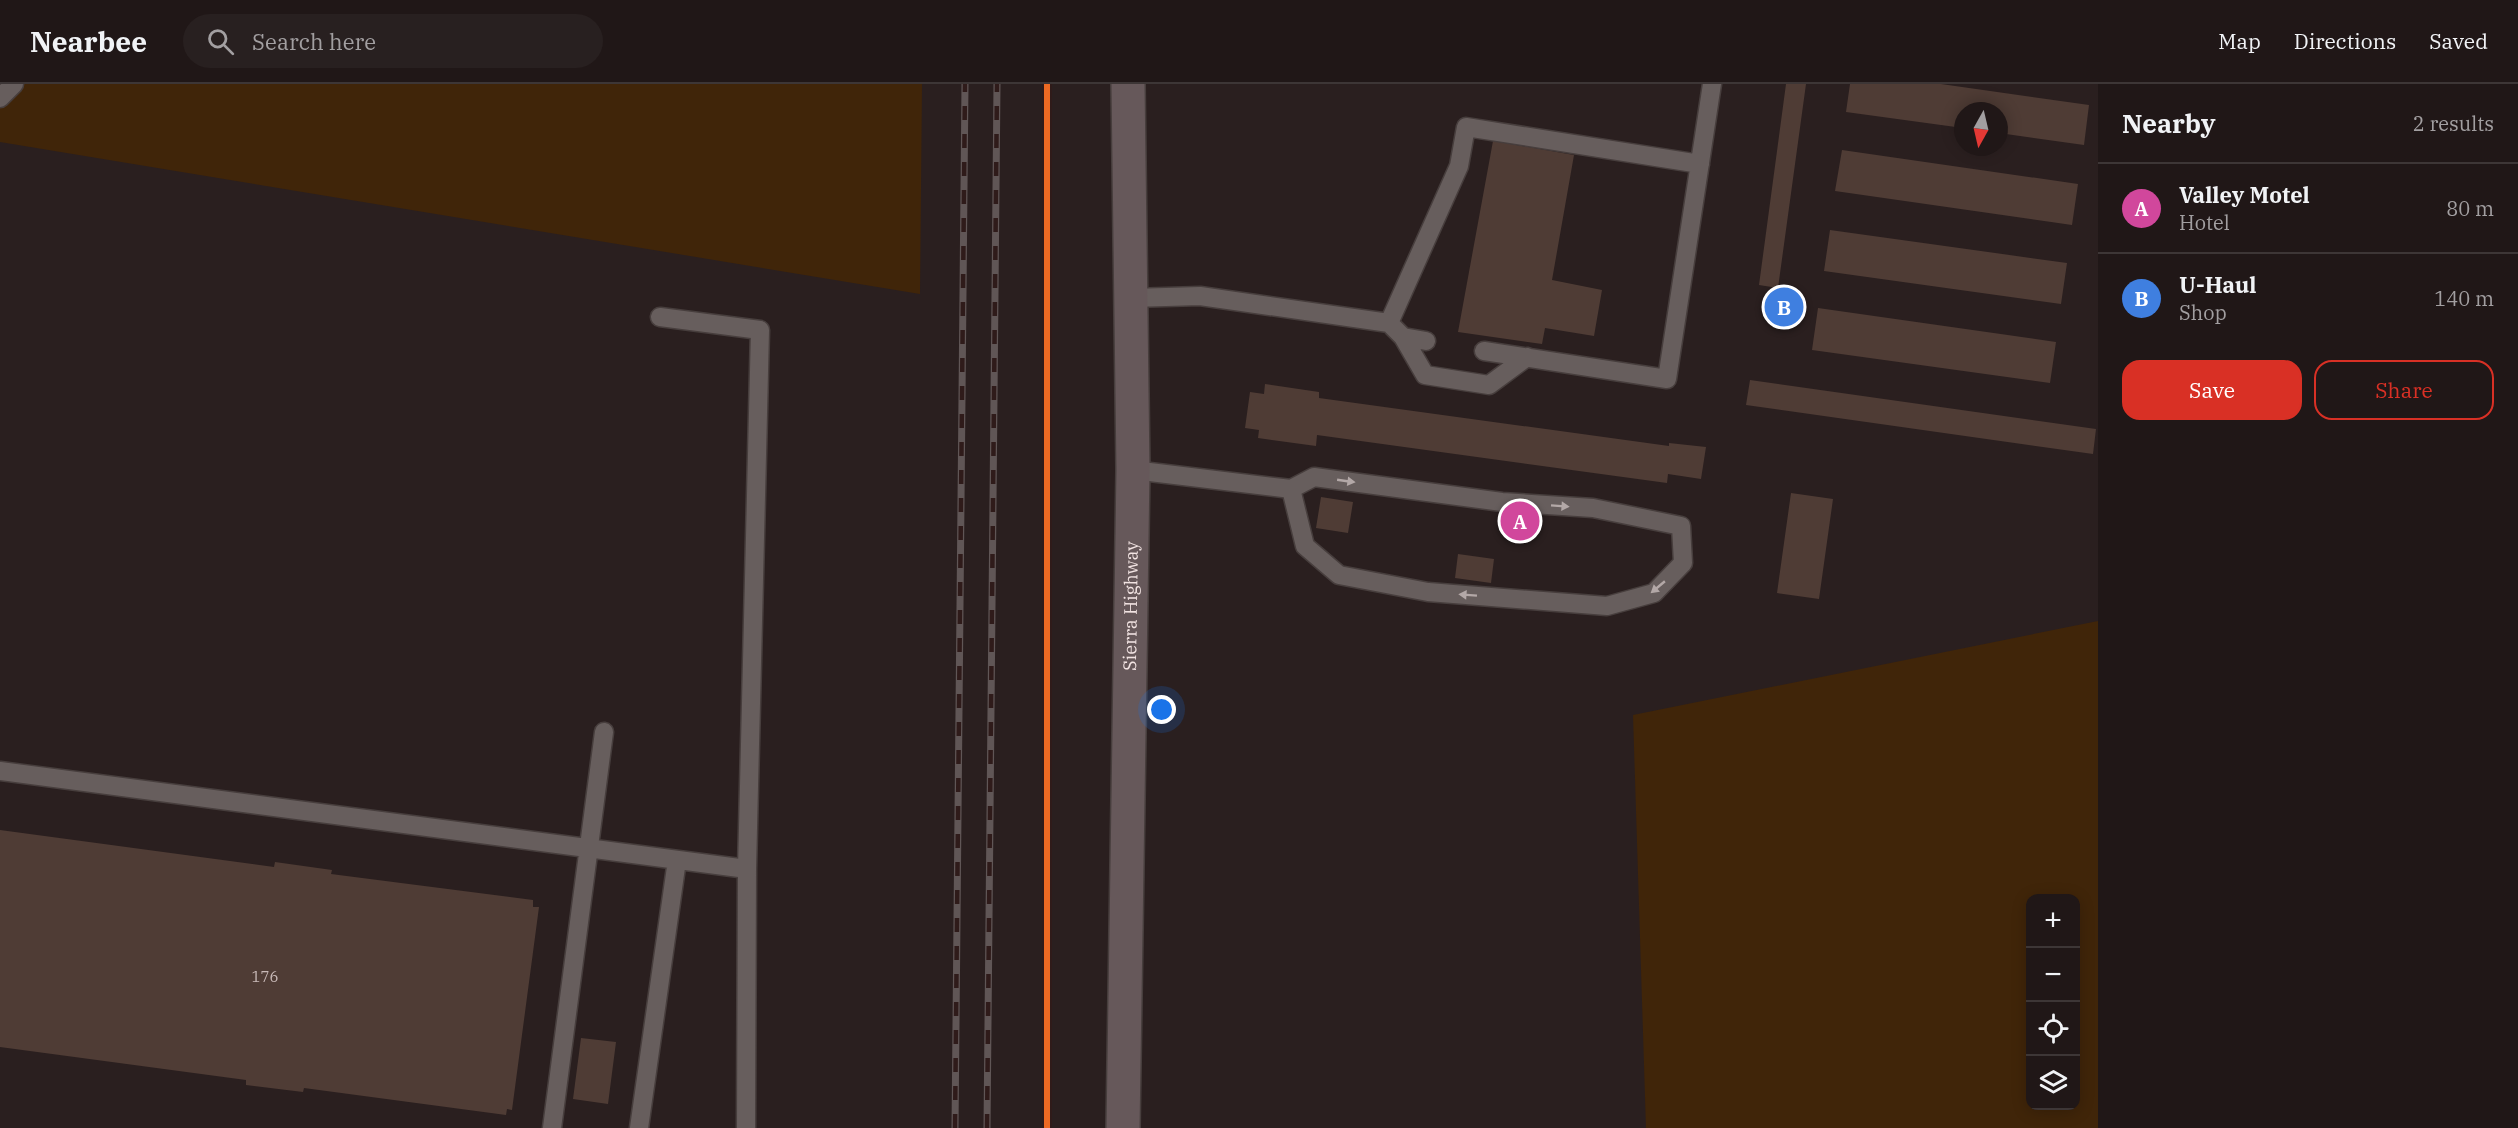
<!DOCTYPE html>
<html lang="en">
<head>
<meta charset="utf-8">
<style>
	:root { --surface:#201717; --page:#282020; --text:#f1f3f6; --muted:#a29fa1; --line:#3d3636; --accent:#d93025 }
	body { margin:0; font-family:"IBM Plex Serif",serif; background:var(--page); color:var(--text) }
	.controls { position:absolute; right:18px; bottom:18px; display:grid; overflow:hidden; border-radius:12px; box-shadow:0 3px 15px #0003 }
	.controls button { width:54px; height:54px; display:grid; place-items:center; padding:0; border:0; border-bottom:2px solid var(--line); background:var(--surface); color:var(--text); font:30px sans-serif }
	.compass { position:absolute; left:1954px; top:18px; width:54px; height:54px; border-radius:50%; background:var(--surface); box-shadow:0 3px 15px #0003; rotate:188deg }
	.you { position:absolute; left:1162px; top:626px; width:21px; height:21px; margin:-15px; border:4px solid #fff; border-radius:50%; background:#1a73e8; box-shadow:0 0 0 9px #1a73e833 }
	.badge { display:grid; place-items:center; width:39px; height:39px; border-radius:50%; background:var(--accent); color:#fff; font-size:20px; font-weight:700 }
	.pin { position:absolute; translate:-50% -50%; border:3px solid #fff; box-shadow:0 2px 6px #0006 }
	.list { margin:0; padding:0; list-style:none }
	h2 { display:flex; justify-content:space-between; align-items:center; height:78px; margin:0; padding:0 24px; font-size:26px }
	h2 small { font-size:20px; font-weight:400; color:var(--muted) }
	.list li { display:grid; grid-template-columns:39px 1fr auto; gap:18px; align-items:center; box-sizing:border-box; height:90px; padding:0 24px; border-top:2px solid var(--line) }
	.list b { display:block; font-size:22px; white-space:nowrap }
	.list p { margin:0; font-size:20px; white-space:nowrap; color:var(--muted) }
	.list em { font-size:20px; font-style:normal; color:var(--muted) }
	.actions { display:flex; gap:12px; padding:18px 24px }
	.actions a { flex:1; padding:14px 0; border:2px solid var(--accent); border-radius:18px; text-align:center; font-size:21px; color:var(--accent) }
	.actions .main { background:var(--accent); color:#fff }
	.icon { flex:none; width:33px; height:33px; fill:none; stroke:currentColor; stroke-width:2; stroke-linecap:round; stroke-linejoin:round }
	.map { position:relative; flex:none; width:2098px; height:1044px; overflow:hidden }
	header { display:flex; align-items:center; gap:36px; box-sizing:border-box; height:84px; padding:0 30px; background:var(--surface); border-bottom:2px solid var(--line) }
	header strong { font-size:28px }
	nav { display:flex; gap:33px; margin-inline-start:auto; font-size:21px }
	.search { width:420px; height:54px; background:var(--page); display:flex; align-items:center; gap:15px; box-sizing:border-box; padding:0 21px; border-radius:33px; color:var(--muted); font-size:22px }
	main { display:flex }
	aside { flex:1; background:var(--surface) }
	.map>svg:first-child { display:block }
</style>
</head>
<body>
<header>
<strong>Nearbee</strong>
<div class="search"><svg class="icon" aria-label="search" viewBox="0 0 24 24"><circle cx="10" cy="10" r="6"/><path d="M15 15l6 6"/></svg>Search here</div>
<nav><a>Map</a><a>Directions</a><a>Saved</a></nav>
</header>
<main>
<div class="map">
<svg width="2098" height="1044" viewBox="0 0 2098 1044">
	<rect width="100%" height="100%" fill="#2a1f1f"/>
	<path fill="#402509" fill-rule="evenodd" d="M0 0H922L920 210 0 58Z
		M2098 537V1044H1646L1633 631ZM2030 814H2076V1022H2030Z"/>
	<path fill="#4f3c35" d="M1786 0H1806L1778 204 1759 201Z
		M1850 0H1941L2089 21 2084 61 1999 49V27H1963V44L1846 28Z
		M1493 57 1574 71 1552 196 1602 206 1594 252 1545 244 1542 260 1458 248Z
		M1842 66 2078 100 2072 141 1835 107Z
		M1830 146 2067 179 2061 220 1824 187Z
		M1818 224 2056 258 2050 299 1812 266Z
		M1750 296 2096 345 2093 370 1746 321Z
		M1265 300 1319 308V314L1669 362V359L1706 363 1701 395 1668 390 1667 399 1317 351 1316 362 1258 354 1259 346 1245 344 1250 308 1264 310Z
		M1791 409 1833 415 1819 515 1777 509Z
		M1321 413 1353 418 1348 449 1316 444Z
		M1458 470 1494 475 1491 499 1455 494Z
		M0 746 274 783 275 778 332 786 331 790 533 816V823H539L512 1026 507 1025 506 1031 304 1004 303 1008 246 1001V996L0 963Z
		M581 954 616 958 608 1020 573 1015Z"/>
	<g fill="none" stroke-linecap="round" stroke-linejoin="round">
		<defs>
			<path id="lane" d="M0 14 14 0
				M1131 214 1200 212 1389 239 1403 253 1426 257
				M660 233 760 246 747 785
				M1389 239 1459 82 1466 43 1700 80
				M1403 253 1425 291 1489 301 1527 273
				M1484 267 1667 295 1712 0
				M1133 386 1291 405 1314 393 1502 418 1593 424 1681 442 1683 479 1654 509 1607 522 1428 508 1339 491 1305 462 1291 405
				M0 687 747 785 746 1044
				M552 1044 604 648
				M639 1044 677 776"/>
			<g id="primary">
				<path id="s1" d="M1123 1044 1133 386 1128 0"/>
			</g>
		</defs>
		<use href="#lane" stroke="#473e3d" stroke-width="21"/>
		<use href="#primary" stroke="#473e3d" stroke-width="36"/>
		<use href="#lane" stroke="#675e5d" stroke-width="18"/>
		<use href="#primary" stroke="#66585a" stroke-width="33"/>
		<defs>
			<path id="rail" d="M955 1044 965 0
				M987 1044 997 0"/>
		</defs>
		<use href="#rail" stroke="#605656" stroke-width="7"/>
		<use href="#rail" stroke="#2f1b1a" stroke-width="4.5" stroke-dasharray="14" stroke-linecap="butt"/>
		<defs>
			<path id="cycleway" d="M1047 0V1044"/>
		</defs>
		<use href="#cycleway" stroke="#2f1b1a" stroke-width="10"/>
		<use href="#cycleway" stroke="#ed6a23" stroke-width="6"/>
	</g>
	<defs><path id="oneway-solid" d="M-6-.8H1V-3.2L6.5 0L1 3.2V.8H-6Z" transform="scale(1.5)"/></defs>
	<g fill="#b3a8a7">
		<use href="#oneway-solid" transform="translate(1346 397) rotate(8)"/>
		<use href="#oneway-solid" transform="translate(1560 422) rotate(4)"/>
		<use href="#oneway-solid" transform="translate(1658 503) rotate(140)"/>
		<use href="#oneway-solid" transform="translate(1468 511) rotate(-176)"/>
	</g>
	<g text-anchor="middle" stroke-width="6" stroke-linejoin="round" paint-order="stroke">
		<g font-size="15" fill="#c9bab8">
			<text x="265" y="898">176</text>
		</g>
		<g font-size="18" fill="#f2e4e3" stroke="#2f1b1a">
			<text dy="6" stroke="none"><textPath href="#s1" startOffset="522">Sierra Highway</textPath></text>
		</g>
	</g>
</svg>
<div class="controls">
<button>+</button>
<button>−</button>
<button><svg class="icon" aria-label="locate" viewBox="0 0 24 24"><circle cx="12" cy="12" r="6"/><path d="M12 2v4M12 18v4M2 12h4M18 12h4"/></svg></button>
<button><svg class="icon" aria-label="layers" viewBox="0 0 24 24"><path d="M12 4l9 5-9 5-9-5zM3 14l9 5 9-5"/></svg></button>
</div>
<svg class="compass" viewBox="-18 -18 36 36"><path d="M0-13l5 13h-10z" fill="#e53935"/><path d="M0 13l5-13h-10z" fill="#a29fa1"/></svg>
<div class="you"></div>
<div class="pin badge" style="left:1520px;top:437px;background:#d1479c">A</div>
<div class="pin badge" style="left:1784px;top:223px;background:#3f7fe0">B</div>
</div>
<aside>
<h2>Nearby<small>2 results</small></h2>
<ul class="list">
<li><span class="badge" style="background:#d1479c">A</span><div><b>Valley Motel</b><p>Hotel</p></div><em>80 m</em></li>
<li><span class="badge" style="background:#3f7fe0">B</span><div><b>U-Haul</b><p>Shop</p></div><em>140 m</em></li>
</ul>
<div class="actions"><a class="main">Save</a><a>Share</a></div>
</aside>
</main>
</body>
</html>
